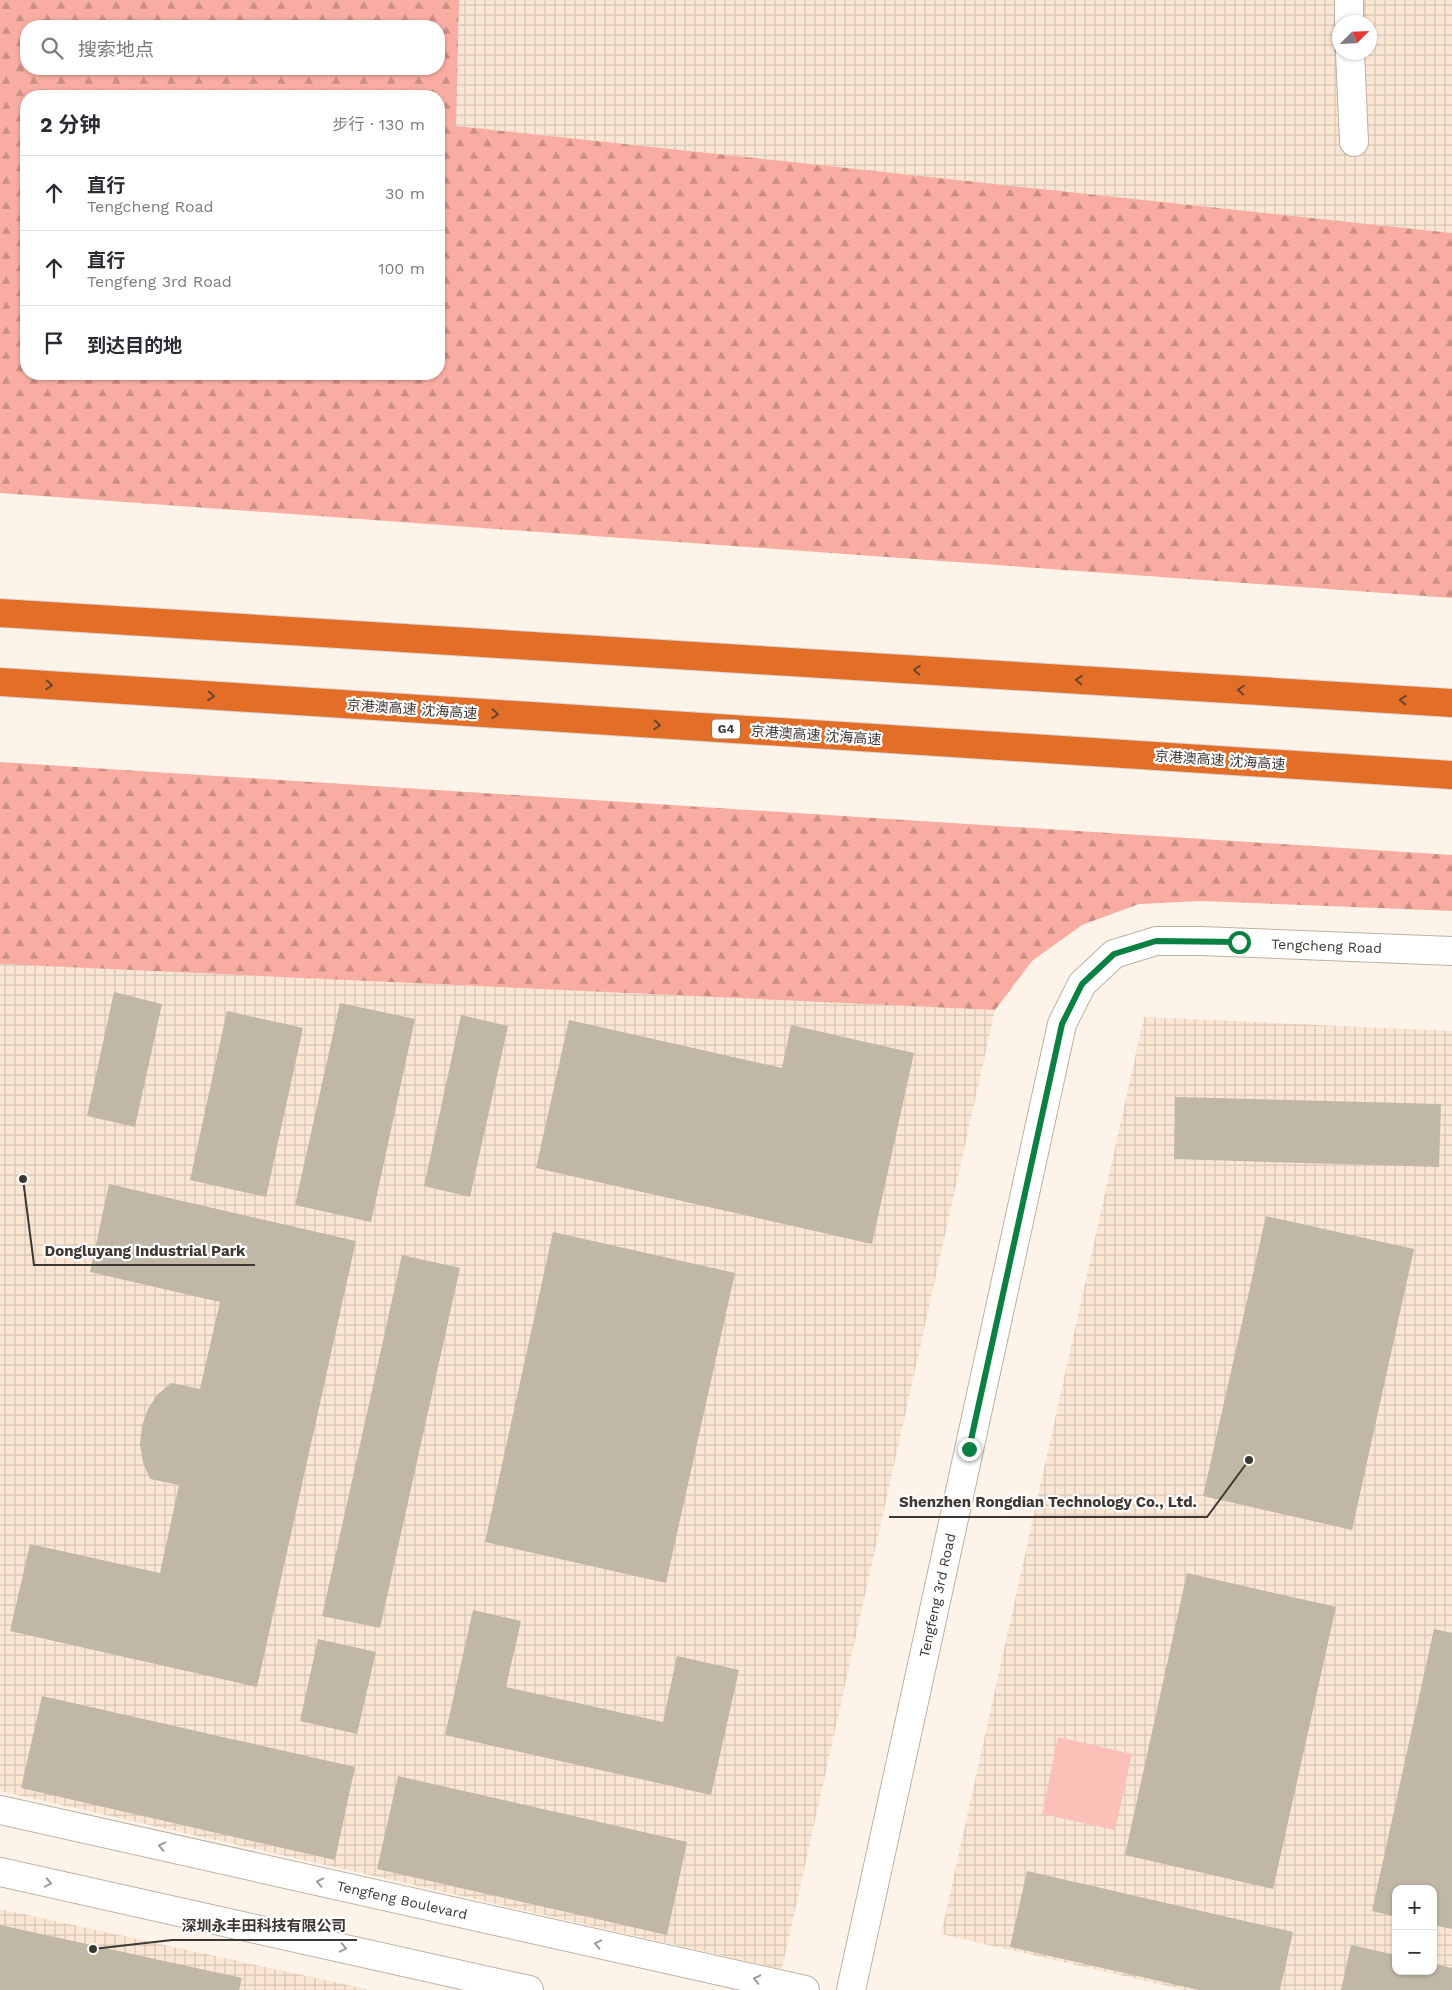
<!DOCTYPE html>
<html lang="zh">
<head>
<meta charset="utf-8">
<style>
	:root { --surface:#fff; --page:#f7f7f7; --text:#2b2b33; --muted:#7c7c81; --line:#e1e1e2 }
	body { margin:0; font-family:"Work Sans","Noto Sans SC",sans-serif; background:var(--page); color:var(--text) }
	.controls { position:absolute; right:15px; bottom:15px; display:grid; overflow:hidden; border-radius:10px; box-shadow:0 1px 4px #0004 }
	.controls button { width:45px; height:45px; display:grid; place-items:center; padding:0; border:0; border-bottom:1px solid var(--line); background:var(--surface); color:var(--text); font:25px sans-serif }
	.compass { position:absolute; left:1332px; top:15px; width:45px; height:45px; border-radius:50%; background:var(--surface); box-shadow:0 1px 4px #0004; rotate:66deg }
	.stop { position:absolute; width:15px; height:15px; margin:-11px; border:4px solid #0b8043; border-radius:50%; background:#fff }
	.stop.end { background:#0b8043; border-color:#fff; box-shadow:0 1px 5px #0008 }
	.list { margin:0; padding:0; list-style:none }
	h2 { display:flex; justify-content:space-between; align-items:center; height:65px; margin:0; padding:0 20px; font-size:21px }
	h2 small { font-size:16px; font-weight:400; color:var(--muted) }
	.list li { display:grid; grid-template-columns:32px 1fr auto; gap:15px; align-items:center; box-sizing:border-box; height:75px; padding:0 20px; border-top:1px solid var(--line) }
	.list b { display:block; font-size:19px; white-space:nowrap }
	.list p { margin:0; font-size:16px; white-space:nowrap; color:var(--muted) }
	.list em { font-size:16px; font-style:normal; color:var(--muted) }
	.icon { flex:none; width:28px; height:28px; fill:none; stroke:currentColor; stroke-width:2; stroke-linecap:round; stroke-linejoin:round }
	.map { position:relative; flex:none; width:1452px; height:1990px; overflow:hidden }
	.search { position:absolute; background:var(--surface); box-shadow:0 1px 4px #0004; left:20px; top:20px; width:425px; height:55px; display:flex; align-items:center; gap:12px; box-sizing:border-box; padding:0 18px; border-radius:20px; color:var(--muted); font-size:19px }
	.panel { position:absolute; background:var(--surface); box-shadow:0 1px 4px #0004; left:20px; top:90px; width:425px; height:290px; border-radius:20px }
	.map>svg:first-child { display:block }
</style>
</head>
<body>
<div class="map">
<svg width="1452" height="1990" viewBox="0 0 1452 1990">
	<defs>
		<pattern id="industrial-grid" width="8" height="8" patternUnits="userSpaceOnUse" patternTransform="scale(1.25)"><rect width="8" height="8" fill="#fae6d3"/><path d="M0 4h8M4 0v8" fill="none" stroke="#d7c6b6"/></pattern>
		<pattern id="forest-firs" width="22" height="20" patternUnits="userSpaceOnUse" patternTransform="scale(1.25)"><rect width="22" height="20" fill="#f9ada2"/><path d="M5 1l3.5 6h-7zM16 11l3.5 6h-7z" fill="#cb8e85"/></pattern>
	</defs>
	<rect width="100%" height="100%" fill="#fef3e8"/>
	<path fill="url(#industrial-grid)" fill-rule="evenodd" d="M459 0H1452V233L455 126ZM1340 22H1370V52H1340Z
		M0 964 995 1010 782 1969 0 1791Z
		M1144 1017 1452 1031V1990H1185L941 1934ZM1396 1889H1433V1971H1396Z
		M0 1909 371 1990H0Z"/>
	<path fill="url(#forest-firs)" fill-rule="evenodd" d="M0 0H459L456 126 1452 233V598L0 493ZM26 26H439V69H26ZM26 96H439V374H26Z
		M0 762 1452 855V911L1201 901 1139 904 1082 925 1032 961 995 1010 0 964Z"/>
	<path fill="#fbc1b8" d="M1058 1737 1132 1754 1115 1830 1042 1814Z"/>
	<path fill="#c0b7a7" d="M114 992 162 1004 135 1127 87 1116Z
		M340 1003 415 1019 371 1222 295 1205Z
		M227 1011 303 1028 266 1197 190 1180Z
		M461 1015 508 1026 470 1197 424 1186Z
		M569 1020 782 1068 791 1025 914 1053 872 1244 536 1168Z
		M1175 1097 1441 1104 1439 1167 1174 1159Z
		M109 1184 356 1241 257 1687 10 1631 30 1544 160 1573 179 1485 150 1479 143 1462 140 1444 142 1426 148 1409 157 1395 171 1383 200 1389 220 1302 90 1272Z
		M1266 1216 1414 1249 1352 1530 1203 1496Z
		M553 1232 735 1273 666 1583 485 1542Z
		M402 1255 460 1268 380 1628 322 1616Z
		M1187 1573 1336 1607 1273 1889 1125 1855Z
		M473 1610 521 1621 506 1687 663 1722 677 1656 739 1670 711 1795 445 1735Z
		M1434 1629 1452 1633V1929L1433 1925V1889H1396V1917L1372 1911Z
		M318 1639 376 1652 357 1734 300 1721Z
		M42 1696 355 1767 335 1860 21 1788Z
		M398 1776 687 1842 667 1935 377 1869Z
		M1027 1871 1293 1932 1280 1990H1199L1010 1947Z
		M0 1925 242 1978 239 1990H0Z
		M1351 1945 1396 1955V1971H1433V1964L1452 1968V1990H1341Z"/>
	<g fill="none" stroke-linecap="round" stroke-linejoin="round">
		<defs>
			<g id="minor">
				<path d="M1349 0V22"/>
				<path d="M1350 52 1354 142"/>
				<path id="s1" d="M0 1810 805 1990"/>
				<path d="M0 1872 529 1990"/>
				<path id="s2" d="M851 1990 1062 1024 1082 984 1114 954 1156 941H1200L1452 951"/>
			</g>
			<path id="highway" d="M0 613 1452 703
				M0 682 1452 775"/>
		</defs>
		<use href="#minor" stroke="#bfb1a4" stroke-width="30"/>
		<use href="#highway" stroke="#d8d7d6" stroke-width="30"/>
		<use href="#minor" stroke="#fff" stroke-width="28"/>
		<use href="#highway" stroke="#e36e28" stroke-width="28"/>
	</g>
	<defs><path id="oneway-chevron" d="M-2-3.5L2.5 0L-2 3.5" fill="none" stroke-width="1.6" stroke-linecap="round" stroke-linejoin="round" transform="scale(1.25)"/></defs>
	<g stroke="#674630">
		<use href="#oneway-chevron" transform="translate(917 670) rotate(-176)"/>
		<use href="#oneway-chevron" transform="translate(1079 680) rotate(-176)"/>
		<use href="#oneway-chevron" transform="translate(49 685) rotate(4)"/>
		<use href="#oneway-chevron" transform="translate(1241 690) rotate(-176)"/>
		<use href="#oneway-chevron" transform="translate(211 696) rotate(4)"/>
		<use href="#oneway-chevron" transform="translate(1403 700) rotate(-176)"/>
		<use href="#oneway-chevron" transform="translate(495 714) rotate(4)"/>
		<use href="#oneway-chevron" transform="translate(657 725) rotate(4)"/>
	</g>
	<g stroke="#9e9c99">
		<use href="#oneway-chevron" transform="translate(162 1846) rotate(-167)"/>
		<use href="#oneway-chevron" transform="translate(320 1882) rotate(-167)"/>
		<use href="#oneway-chevron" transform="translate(48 1883) rotate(13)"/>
		<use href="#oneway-chevron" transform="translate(598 1944) rotate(-167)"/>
		<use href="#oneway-chevron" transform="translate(343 1948) rotate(13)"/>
		<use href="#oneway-chevron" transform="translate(757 1979) rotate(-167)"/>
	</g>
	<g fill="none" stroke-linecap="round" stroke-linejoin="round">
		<path stroke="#0b8043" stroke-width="6" d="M969 1449 1062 1024 1082 984 1114 954 1156 941 1239 942"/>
	</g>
	<g text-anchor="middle" stroke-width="4.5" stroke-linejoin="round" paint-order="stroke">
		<rect fill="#fff" stroke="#787470" stroke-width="1" x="712" y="719.5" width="28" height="19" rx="4"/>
		<g font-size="12" font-weight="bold" fill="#3e3833">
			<text x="726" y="733">G4</text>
		</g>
		<g font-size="14" fill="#3e3833" stroke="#fff">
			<text transform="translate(412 709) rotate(4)" y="5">京港澳高速 沈海高速</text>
			<text transform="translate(816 735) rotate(4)" y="5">京港澳高速 沈海高速</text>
			<text transform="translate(1220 760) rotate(4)" y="5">京港澳高速 沈海高速</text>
			<text dy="5" stroke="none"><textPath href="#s2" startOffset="1292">Tengcheng Road</textPath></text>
			<text dy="5" stroke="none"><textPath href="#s2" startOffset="404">Tengfeng 3rd Road</textPath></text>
			<text dy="5" stroke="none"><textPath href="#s1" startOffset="412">Tengfeng Boulevard</textPath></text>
		</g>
	</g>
	<path fill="none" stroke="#3e3833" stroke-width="2" d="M23 1179L34 1265H255M1249 1460L1207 1517H889M93 1949L172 1940H357"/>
	<g fill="#3e3833" stroke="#fff" stroke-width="2">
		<circle cx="23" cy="1179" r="5"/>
		<circle cx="1249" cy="1460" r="5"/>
		<circle cx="93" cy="1949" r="5"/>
	</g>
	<g font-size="15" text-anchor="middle" font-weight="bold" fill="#3e3833" stroke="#fff" stroke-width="4.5" stroke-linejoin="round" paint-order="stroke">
		<text x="145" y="1256">Dongluyang Industrial Park</text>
		<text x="1048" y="1507">Shenzhen Rongdian Technology Co., Ltd.</text>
		<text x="264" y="1931">深圳永丰田科技有限公司</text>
	</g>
</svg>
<div class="controls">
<button>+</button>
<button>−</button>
</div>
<svg class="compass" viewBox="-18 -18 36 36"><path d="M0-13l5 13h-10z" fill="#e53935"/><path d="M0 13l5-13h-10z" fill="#7c7c81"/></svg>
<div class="stop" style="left:1239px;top:942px"></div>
<div class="stop end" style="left:969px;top:1449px"></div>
<div class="search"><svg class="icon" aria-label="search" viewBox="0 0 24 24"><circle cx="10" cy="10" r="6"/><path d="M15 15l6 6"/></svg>搜索地点</div>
<section class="panel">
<h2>2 分钟<small>步行 · 130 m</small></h2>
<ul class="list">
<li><svg class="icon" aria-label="ahead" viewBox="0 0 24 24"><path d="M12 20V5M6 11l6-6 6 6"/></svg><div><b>直行</b><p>Tengcheng Road</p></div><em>30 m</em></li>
<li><svg class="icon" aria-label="ahead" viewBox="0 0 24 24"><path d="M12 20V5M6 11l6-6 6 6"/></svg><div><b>直行</b><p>Tengfeng 3rd Road</p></div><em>100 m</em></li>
<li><svg class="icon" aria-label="arrive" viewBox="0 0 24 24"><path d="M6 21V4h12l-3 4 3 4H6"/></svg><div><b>到达目的地</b></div></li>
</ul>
</section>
</div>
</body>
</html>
